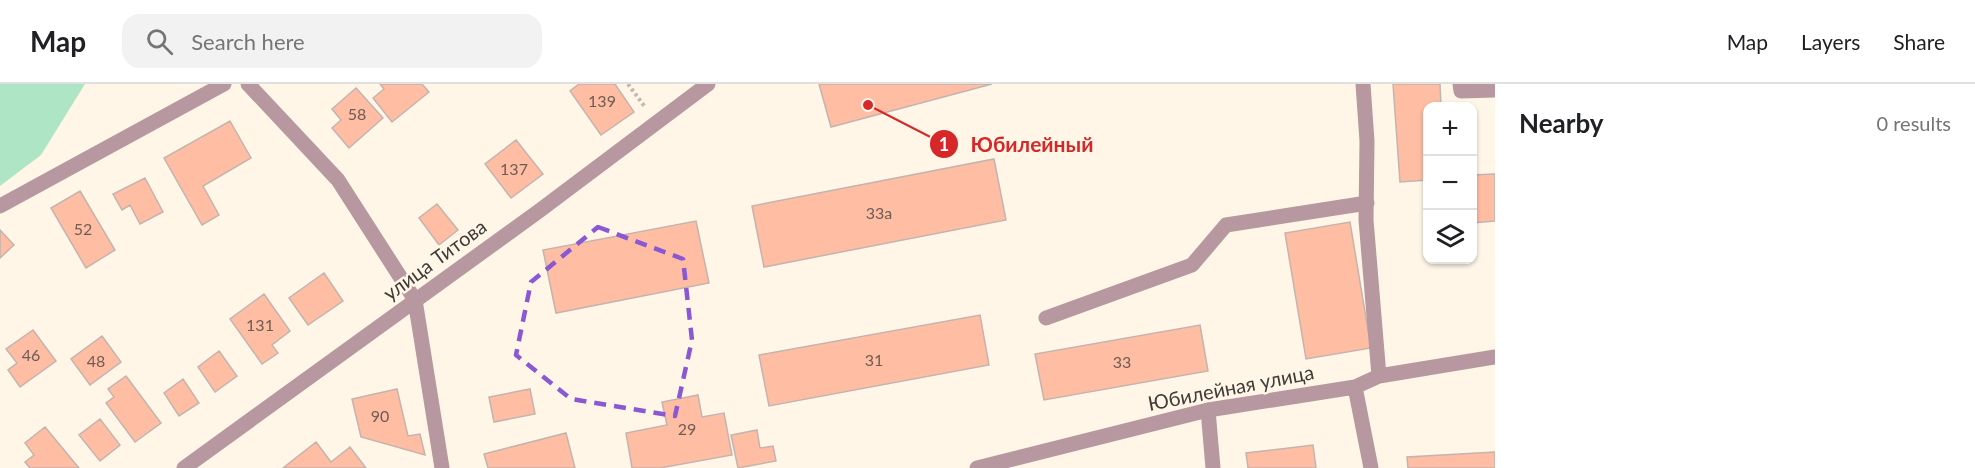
<!DOCTYPE html>
<html lang="en">
<head>
<meta charset="utf-8">
<style>
	:root { --surface:#fff; --page:#f2f2f2; --text:#202124; --muted:#757577; --line:#e0e0e0 }
	body { margin:0; font-family:Lato,sans-serif; background:var(--page); color:var(--text) }
	.controls { position:absolute; right:18px; top:18px; display:grid; overflow:hidden; border-radius:12px; box-shadow:0 2px 4px #0004 }
	.controls button { width:54px; height:54px; display:grid; place-items:center; padding:0; border:0; border-bottom:2px solid var(--line); background:var(--surface); color:var(--text); font:30px sans-serif }
	.list { margin:0; padding:0; list-style:none }
	h2 { display:flex; justify-content:space-between; align-items:center; height:78px; margin:0; padding:0 24px; font-size:26px }
	h2 small { font-size:20px; font-weight:400; color:var(--muted) }
	.icon { flex:none; width:33px; height:33px; fill:none; stroke:currentColor; stroke-width:2; stroke-linecap:round; stroke-linejoin:round }
	.map { position:relative; flex:none; width:1495px; height:384px; overflow:hidden }
	header { display:flex; align-items:center; gap:36px; box-sizing:border-box; height:84px; padding:0 30px; background:var(--surface); border-bottom:2px solid var(--line) }
	header strong { font-size:28px }
	nav { display:flex; gap:33px; margin-inline-start:auto; font-size:21px }
	.search { width:420px; height:54px; background:var(--page); display:flex; align-items:center; gap:15px; box-sizing:border-box; padding:0 21px; border-radius:18px; color:var(--muted); font-size:22px }
	main { display:flex }
	aside { flex:1; background:var(--surface) }
	.map>svg:first-child { display:block }
</style>
</head>
<body>
<header>
<strong>Map</strong>
<div class="search"><svg class="icon" aria-label="search" viewBox="0 0 24 24"><circle cx="10" cy="10" r="6"/><path d="M15 15l6 6"/></svg>Search here</div>
<nav><a>Map</a><a>Layers</a><a>Share</a></nav>
</header>
<main>
<div class="map">
<svg width="1495" height="384" viewBox="0 0 1495 384">
	<rect width="100%" height="100%" fill="#fff6e8"/>
	<path fill="#aee6c5" d="M0 0H85L41 71 0 102Z"/>
	<path fill="#ffbda4" stroke="#c4b4ae" stroke-width="1.5" d="M380 0H422L429 8 392 38 373 14 384 5Z
		M579 0H615L634 28 601 51 570 7Z
		M819 0H992L831 43Z
		M1393 0H1440L1441 22H1428V96L1400 98Z
		M356 4 383 34 349 64 332 44 341 36 332 25Z
		M230 37 251 74 203 102 219 131 202 141 164 74Z
		M516 56 543 90 511 114 485 80Z
		M994 75 1006 136 764 183 752 122Z
		M1495 90V137L1472 139V91Z
		M145 94 163 128 140 140 130 121 122 126 113 110Z
		M80 107 115 166 86 184 51 124Z
		M437 120 458 146 439 161 419 134Z
		M696 137 709 199 556 229 543 166Z
		M1350 138 1371 264 1306 275 1285 149Z
		M0 146 14 161 0 174Z
		M324 189 343 217 308 241 289 214Z
		M264 210 290 247 272 261 278 269 262 280 230 235Z
		M980 231 989 281 769 322 759 271Z
		M1200 241 1208 287 1044 316 1035 270Z
		M33 246 56 277 20 303 8 286 17 279 6 265Z
		M102 252 121 278 90 301 71 275Z
		M219 267 237 292 215 308 198 283Z
		M126 292 161 339 135 358 106 319 114 313 108 305Z
		M183 295 199 319 179 332 164 309Z
		M397 305 408 352 420 350 425 371 361 353 352 315Z
		M530 305 535 330 494 338 489 313Z
		M698 311 702 333 724 329 732 371 660 384H632L626 349 667 341 662 318Z
		M100 335 120 361 100 377 79 351Z
		M45 343 79 384H30L25 378 34 371 25 359Z
		M757 346 760 364 773 362 776 377 738 384 731 351Z
		M566 349 575 384H488L484 370Z
		M316 358 331 378 350 363 366 384H283Z
		M1313 361 1316 384H1248L1246 369Z
		M1495 368V384H1408L1407 373Z"/>
	<g fill="none" stroke-linecap="round" stroke-linejoin="round">
		<path stroke="#c0b9ae" stroke-width="4" stroke-dasharray="3 3" stroke-linecap="butt" d="M628 0 645 23"/>
		<path stroke="#b798a0" stroke-width="15" d="M248 0 338 96 415 216 442 384
			M1363 0 1367 57 1366 136 1379 292
			M1460 0 1461 7 1495 6
			M0 122 224 0
			M1046 234 1192 181 1226 141 1367 119
			M1355 303 1371 384
			M1208 326 1213 384
			M184 384 539 127 708 0
			M977 384 1208 326 1355 303 1379 292 1495 273"/>
	</g>
	<path fill="none" stroke="#8958d2" stroke-width="4.5" stroke-dasharray="12 8" stroke-linejoin="round" d="M598 143 683 175 692 256 675 332 571 315 516 271 531 198Z"/>
	<g text-anchor="middle" stroke-width="5" stroke-linejoin="round" paint-order="stroke">
		<g font-size="16" fill="#6f5c52">
			<text x="602" y="23">139</text>
			<text x="357" y="36">58</text>
			<text x="514" y="91">137</text>
			<text x="879" y="135">33а</text>
			<text x="83" y="151">52</text>
			<text x="260" y="247">131</text>
			<text x="31" y="277">46</text>
			<text x="874" y="282">31</text>
			<text x="96" y="283">48</text>
			<text x="1122" y="284">33</text>
			<text x="380" y="338">90</text>
			<text x="687" y="351">29</text>
		</g>
		<g font-size="20" fill="#3f3b36" stroke="#fff6e8">
			<text transform="translate(435 176) rotate(-36)" y="7">улица Титова</text>
			<text transform="translate(1231 304) rotate(-11)" y="7">Юбилейная улица</text>
		</g>
	</g>
	<path fill="none" stroke="#d62828" stroke-width="2" d="M868 21L944 60"/>
	<g fill="#d62828" stroke="#fff6e8" stroke-width="2">
		<circle cx="868" cy="21" r="6"/>
		<circle cx="944" cy="60" r="15"/>
	</g>
	<g font-size="18" text-anchor="middle" font-weight="bold" fill="#fff">
		<text x="944" y="67">1</text>
	</g>
	<g font-size="21" text-anchor="middle" font-weight="bold" fill="#d62828" stroke="#fff6e8" stroke-width="5" stroke-linejoin="round" paint-order="stroke">
		<text x="1032" y="68">Юбилейный</text>
	</g>
</svg>
<div class="controls">
<button>+</button>
<button>−</button>
<button><svg class="icon" aria-label="layers" viewBox="0 0 24 24"><path d="M12 4l9 5-9 5-9-5zM3 14l9 5 9-5"/></svg></button>
</div>
</div>
<aside>
<h2>Nearby<small>0 results</small></h2>
<ul class="list">
</ul>
</aside>
</main>
</body>
</html>
